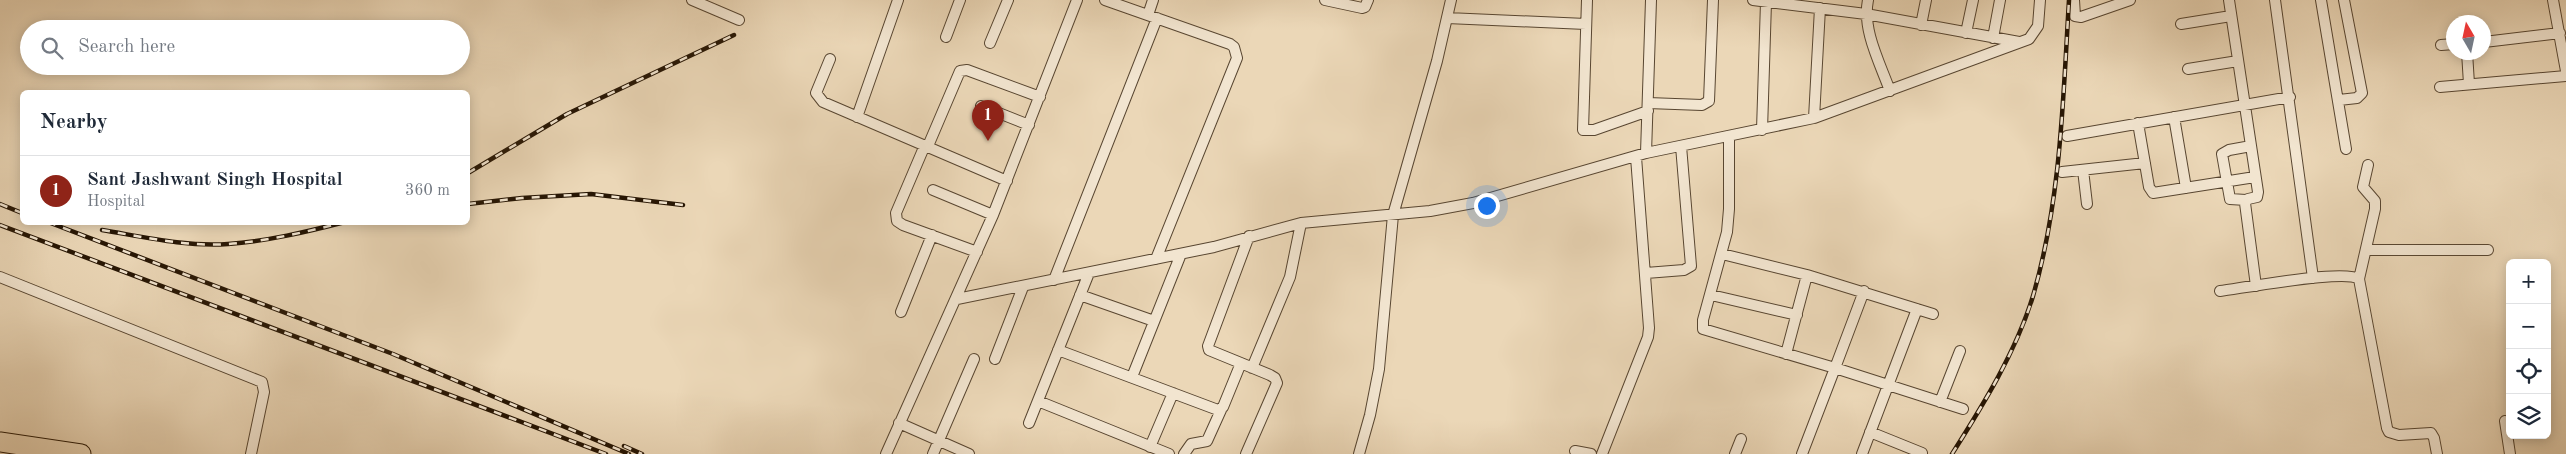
<!DOCTYPE html>
<html lang="en">
<head>
<meta charset="utf-8">
<style>
	:root { --surface:#fff; --page:#f2f2f3; --text:#1f2937; --muted:#747a83; --line:#e0e1e3; --accent:#8f2418 }
	body { margin:0; font-family:"Old Standard TT",serif; background:var(--page); color:var(--text) }
	.controls { position:absolute; right:15px; bottom:15px; display:grid; overflow:hidden; border-radius:8px; box-shadow:0 2px 12px #0003 }
	.controls button { width:45px; height:45px; display:grid; place-items:center; padding:0; border:0; border-bottom:1px solid var(--line); background:var(--surface); color:var(--text); font:25px sans-serif }
	.compass { position:absolute; left:2446px; top:15px; width:45px; height:45px; border-radius:50%; background:var(--surface); box-shadow:0 2px 12px #0003; rotate:351deg }
	.you { position:absolute; left:1486px; top:205px; width:18px; height:18px; margin:-12px; border:4px solid #fff; border-radius:50%; background:#1a73e8; box-shadow:0 0 0 8px #1a73e833 }
	.badge { display:grid; place-items:center; width:32px; height:32px; border-radius:50%; background:var(--accent); color:#fff; font-size:16px; font-weight:700 }
	.pin { position:absolute; translate:-50% -41px; filter:drop-shadow(0 1px 2px #0008) }
	.pin::after { content:''; position:absolute; top:26px; width:18px; height:15px; background:inherit; clip-path:polygon(0 0,100% 0,50% 100%) }
	.list { margin:0; padding:0; list-style:none }
	h2 { display:flex; justify-content:space-between; align-items:center; height:65px; margin:0; padding:0 20px; font-size:21px }
	h2 small { font-size:16px; font-weight:400; color:var(--muted) }
	.list li { display:grid; grid-template-columns:32px 1fr auto; gap:15px; align-items:center; box-sizing:border-box; height:70px; padding:0 20px; border-top:1px solid var(--line) }
	.list b { display:block; font-size:19px; white-space:nowrap }
	.list p { margin:0; font-size:16px; white-space:nowrap; color:var(--muted) }
	.list em { font-size:16px; font-style:normal; color:var(--muted) }
	.icon { flex:none; width:28px; height:28px; fill:none; stroke:currentColor; stroke-width:2; stroke-linecap:round; stroke-linejoin:round }
	.map { position:relative; flex:none; width:2566px; height:454px; overflow:hidden }
	.search { position:absolute; background:var(--surface); box-shadow:0 2px 12px #0003; left:20px; top:20px; width:450px; height:55px; display:flex; align-items:center; gap:12px; box-sizing:border-box; padding:0 18px; border-radius:28px; color:var(--muted); font-size:19px }
	.panel { position:absolute; background:var(--surface); box-shadow:0 2px 12px #0003; left:20px; top:90px; width:450px; height:135px; border-radius:8px }
	.map>svg:first-child { display:block }
</style>
</head>
<body>
<div class="map">
<svg width="2566" height="454" viewBox="0 0 2566 454">
	<rect width="100%" height="100%" fill="#ebd7b7"/>
	<filter id="stains"><feTurbulence type="fractalNoise" baseFrequency=".004" numOctaves="4"/><feColorMatrix values="0 0 0 0 .2 0 0 0 0 .09 0 0 0 0 .02 0 0 0 .5 -.17"/></filter>
	<radialGradient id="worn" r=".72"><stop offset=".6" stop-color="#630" stop-opacity="0"/><stop offset="1" stop-color="#630" stop-opacity=".3"/></radialGradient>
	<g fill="none" stroke-linecap="round" stroke-linejoin="round">
		<defs>
			<path id="street" d="M692 0 739 20
				M1105 0 1230 44 1234 47 1237 58 1156 259
				M1325 0 1362 8 1365 7 1368 0
				M1587 0 1583 130H1594L1648 111
				M1753 0 1866 14 2019 42
				M1868 0C1862 30 1880 63 1890 91
				M2074 0 2075 16 2081 17 2130 0
				M2229 0 2258 192 2257 197 2248 199 2245 203 2256 286
				M2275 0 2313 278
				M2321 0 2346 149
				M2553 0 2566 71
				M1148 15 1153 0
				M1447 18 1586 24
				M2181 24 2231 16
				M1921 25 1926 0
				M1966 33 1973 0
				M946 37 960 0
				M1993 38 2000 0
				M2484 42 2560 33
				M990 43 1008 0
				M2441 45 2454 44
				M2467 52 2469 84
				M830 59 816 93 823 102 1007 181
				M2188 69 2238 61
				M2440 87 2566 76
				M2339 100 2357 98 2362 93 2344 0
				M1648 103 1702 105 1709 101 1713 0
				M981 106 1029 125
				M857 117 898 0
				M2174 117 2186 188
				M1814 118 1820 8
				M2138 123 2149 187 2153 193 2255 177
				M1762 130 1766 2
				M2067 136 2290 97
				M1729 137V209L1727 232 1703 320V329L1835 368 1802 454
				M925 145 896 213 897 221 903 225 977 252
				M928 146 960 71 967 70 1040 97
				M1646 153 1651 0
				M2083 170 2087 204
				M2062 172 2145 163
				M933 190 993 215
				M2246 200 2230 199 2222 154 2229 150 2251 146
				M2366 250H2488
				M1722 254 1807 275 1933 314
				M1646 273 1684 270 1691 266 1681 146
				M0 277 262 382 264 392 251 454
				M2359 279 2375 209V201L2363 187 2368 165
				M1054 280 1157 18
				M1864 291 1835 368 1963 409
				M2220 291C2243 288 2344 269 2359 279L2387 428 2389 432 2399 435 2431 433 2434 438 2437 454
				M1080 295 1154 321
				M1711 295 1797 315
				M957 299 1214 247 1301 223 1430 211 1473 203 1646 153 1814 118 2029 39 2038 26 2040 0
				M901 312 932 235
				M1058 350 1218 410 1223 407 1241 363
				M1786 354 1807 275
				M995 359 1023 287
				M1252 368 1290 277 1301 223
				M1132 377 1181 254
				M1038 401 1169 454
				M1940 402 1960 351
				M2505 421 2510 454
				M899 423 969 454
				M1029 423 1089 273
				M1870 432 1922 453
				M1150 447 1173 393
				M1575 451 1591 454
				M886 454 993 215 1077 0
				M933 454 974 359
				M1184 454 1191 444 1207 441 1221 410
				M1246 454 1277 383 1275 378 1270 375 1209 350 1208 346 1249 236
				M1359 454 1370 415 1379 369 1393 215 1437 61 1451 0
				M1602 454 1648 337 1649 328 1636 157
				M1735 454 1741 439
				M1862 454 1917 309"/>
			<path id="highway" d="M0 442 81 454"/>
		</defs>
		<use href="#street" stroke="#584631" stroke-width="12"/>
		<use href="#highway" stroke="#271604" stroke-width="21"/>
		<use href="#street" stroke="#f2e5d0" stroke-width="10"/>
		<use href="#highway" stroke="#ebd7b7" stroke-width="19"/>
		<defs>
			<path id="rail" d="M468 173 567 114 734 35
				M0 204 22 213
				M468 204 522 198 591 194 683 205
				M48 222 393 354 629 454
				M0 225 606 454
				M102 230C144 237 186 247 228 244 268 241 306 232 345 222
				M624 446 642 454
				M1952 454C1983 405 2016 352 2033 296 2061 200 2063 99 2069 0"/>
		</defs>
		<use href="#rail" stroke="#271604" stroke-width="4.5"/>
		<use href="#rail" stroke="#f2e5d0" stroke-width="2.5" stroke-dasharray="8" stroke-linecap="butt"/>
	</g>
	<rect width="100%" height="100%" filter="url(#stains)"/>
	<rect width="100%" height="100%" fill="url(#worn)"/>
</svg>
<div class="controls">
<button>+</button>
<button>−</button>
<button><svg class="icon" aria-label="locate" viewBox="0 0 24 24"><circle cx="12" cy="12" r="6"/><path d="M12 2v4M12 18v4M2 12h4M18 12h4"/></svg></button>
<button><svg class="icon" aria-label="layers" viewBox="0 0 24 24"><path d="M12 4l9 5-9 5-9-5zM3 14l9 5 9-5"/></svg></button>
</div>
<svg class="compass" viewBox="-18 -18 36 36"><path d="M0-13l5 13h-10z" fill="#e53935"/><path d="M0 13l5-13h-10z" fill="#747a83"/></svg>
<div class="you"></div>
<div class="pin badge" style="left:988px;top:141px">1</div>
<div class="search"><svg class="icon" aria-label="search" viewBox="0 0 24 24"><circle cx="10" cy="10" r="6"/><path d="M15 15l6 6"/></svg>Search here</div>
<section class="panel">
<h2>Nearby<small></small></h2>
<ul class="list">
<li><span class="badge">1</span><div><b>Sant Jashwant Singh Hospital</b><p>Hospital</p></div><em>360 m</em></li>
</ul>
</section>
</div>
</body>
</html>
